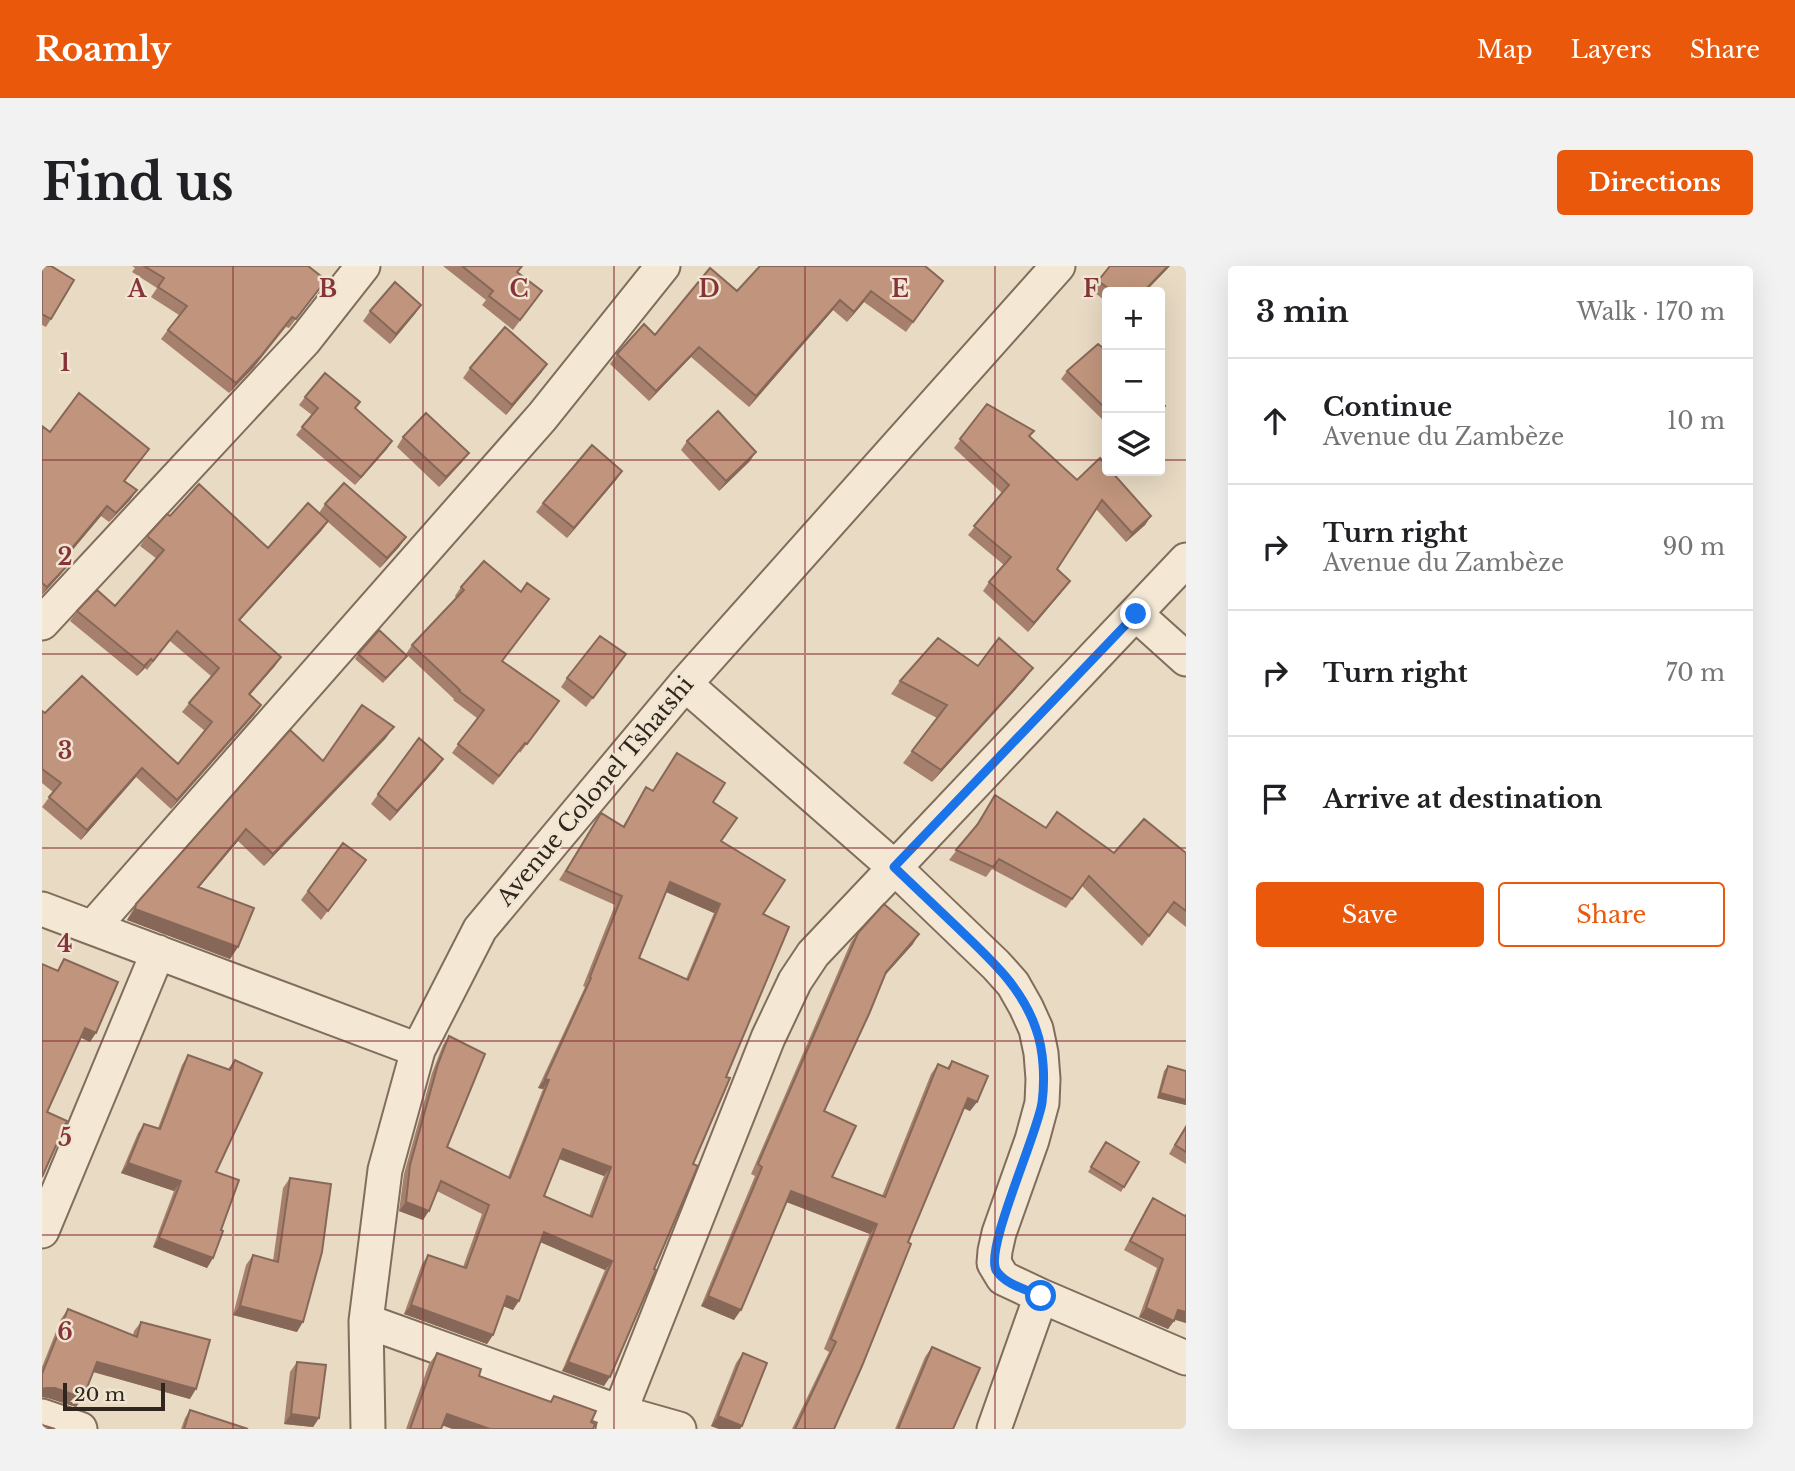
<!DOCTYPE html>
<html lang="en">
<head>
<meta charset="utf-8">
<style>
	:root { --surface:#fff; --page:#f2f2f2; --text:#202124; --muted:#757577; --line:#e0e0e0; --accent:#ea580c }
	body { margin:0; font-family:"Libre Baskerville",serif; background:var(--page); color:var(--text) }
	.controls { position:absolute; right:21px; top:21px; display:grid; overflow:hidden; border-radius:7px; box-shadow:0 7px 28px #0002 }
	.controls button { width:63px; height:63px; display:grid; place-items:center; padding:0; border:0; border-bottom:2px solid var(--line); background:var(--surface); color:var(--text); font:35px sans-serif }
	.scale { position:absolute; left:21px; bottom:18px; width:102px; box-sizing:border-box; padding-left:7px; border:4px solid #31261e; border-top:0; font-size:19px; line-height:24px; white-space:nowrap; color:#31261e; -webkit-text-stroke:5px #f0e5d1; paint-order:stroke }
	.stop { position:absolute; width:21px; height:21px; margin:-16px; border:5px solid #1a73e8; border-radius:50%; background:#fff }
	.stop.end { background:#1a73e8; border-color:#fff; box-shadow:0 2px 7px #0008 }
	.list { margin:0; padding:0; list-style:none }
	h2 { display:flex; justify-content:space-between; align-items:center; height:91px; margin:0; padding:0 28px; font-size:30px }
	h2 small { font-size:23px; font-weight:400; color:var(--muted) }
	.list li { display:grid; grid-template-columns:46px 1fr auto; gap:21px; align-items:center; box-sizing:border-box; height:126px; padding:0 28px; border-top:2px solid var(--line) }
	.list b { display:block; font-size:26px; white-space:nowrap }
	.list p { margin:0; font-size:23px; white-space:nowrap; color:var(--muted) }
	.list em { font-size:23px; font-style:normal; color:var(--muted) }
	.actions { display:flex; gap:14px; padding:21px 28px }
	.actions a { flex:1; padding:16px 0; border:2px solid var(--accent); border-radius:7px; text-align:center; font-size:24px; color:var(--accent) }
	.actions .main { background:var(--accent); color:#fff }
	.icon { flex:none; width:38px; height:38px; fill:none; stroke:currentColor; stroke-width:2; stroke-linecap:round; stroke-linejoin:round }
	.map { position:relative; flex:none; width:1144px; height:1163px; overflow:hidden; border-radius:7px }
	header { display:flex; align-items:center; gap:42px; box-sizing:border-box; height:98px; padding:0 35px; background:var(--accent); color:#fff }
	header strong { font-size:33px }
	nav { display:flex; gap:38px; margin-inline-start:auto; font-size:24px }
	.intro { display:flex; align-items:center; justify-content:space-between; box-sizing:border-box; height:168px; padding:0 42px }
	h1 { margin:0; font-size:49px }
	.button { padding:18px 32px; border-radius:7px; background:var(--accent); color:#fff; font-size:24px; font-weight:700 }
	main { display:flex; gap:42px; padding:0 42px }
	aside { flex:1; background:var(--surface); border-radius:7px; box-shadow:0 7px 28px #0002 }
	.map>svg:first-child { display:block }
</style>
</head>
<body>
<header>
<strong>Roamly</strong>
<nav><a>Map</a><a>Layers</a><a>Share</a></nav>
</header>
<div class="intro"><h1>Find us</h1><a class="button">Directions</a></div>
<main>
<div class="map">
<svg width="1144" height="1163" viewBox="0 0 1144 1163">
	<rect width="100%" height="100%" fill="#e8dac3"/>
	<g fill="none" stroke-linecap="round" stroke-linejoin="round">
		<defs>
			<path id="minor" d="M1094 348 1144 393
				M0 357 262 75 321 0
				M643 418 852 601 954 699 971 718 984 741 994 763 999 787 1001 813 1000 837 990 874 957 967 953 985 952 997 961 1012 999 1030 1144 1092
				M0 643 376 784
				M51 661 500 151 621 0
				M0 965 116 686
				M324 1055 577 1146 637 1163
				M0 1150 38 1163
				M326 1163 324 1055 343 904 376 784 438 663 643 418 1016 0
				M571 1163 726 772 753 715 771 688 1144 294
				M952 1163 999 1030"/>
		</defs>
		<use href="#minor" stroke="#806d5c" stroke-width="37"/>
		<use href="#minor" stroke="#f4e8d5" stroke-width="33"/>
	</g>
	<path fill="#a6806c" fill-rule="evenodd" d="M0 0 9 53 4 61 0 59Z
		M90 0H266L284 14 247 62 244 61 212 101 187 127 119 73 137 49 109 31 115 22 90 6 93 2Z
		M401 0H481L476 6 500 25 471 64 440 39 444 34Z
		M1128 0 1103 26H1065V36L1049 24 1056 15Z
		M901 15 864 66 822 36 805 56 791 44 707 141 649 91 607 135 568 98 575 88 695 25Z
		M379 39 348 78 321 55 328 45Z
		M1065 85V158L1019 113 1025 105Z
		M505 98 499 107 464 149 421 112 428 102Z
		M263 131 350 175 313 219 254 169 270 149 257 139Z
		M945 138 992 165 988 170 1035 214 1109 250 1103 259 1084 276 1054 243 1015 303 1022 323 986 366 941 325 947 316 962 299 926 269 960 227 912 182Z
		M0 160 8 166 107 183 83 215 95 224 88 234 67 256 59 250 20 296 25 300 18 309 0 329Z
		M361 171 420 196 397 221 355 181Z
		M645 175 708 195 677 225 639 184Z
		M580 205 574 214 525 272 494 246 501 237Z
		M283 238 364 271 357 281 338 302 286 256 279 265 198 354 233 400 208 429 219 439 212 449 129 543 94 511 39 574 0 541 11 526 0 517V445L3 447 136 498 163 465 140 446 169 410 128 375 105 404 103 402 95 410 28 355 35 345 73 340 115 293 98 280 105 270 128 250 226 282 277 247Z
		M442 295 460 396 517 435 478 487 477 485 451 519 410 487 435 452 411 434 412 433 364 388 370 379 414 332 413 330 419 321Z
		M316 388 365 390 341 417 313 393Z
		M577 398 544 441 519 421 525 412Z
		M936 400 991 402 982 414 890 516 861 497 895 452 849 428 858 415Z
		M344 472 222 600 196 575 157 621 196 681 188 693 85 654 94 638 281 495Z
		M377 472 401 493 394 503 348 555 329 538Z
		M604 521 610 525 671 536 679 575 721 648 684 811 651 898 562 1120 520 1105 563 1004 498 976 471 1044 461 1040 451 1069 445 1078 362 1048 380 998 386 989 421 1001 440 948 395 925 381 954 357 945 362 908 390 807 401 779 407 770 405 881 466 911 501 823 496 822 543 721 541 720 573 639 517 614 559 547 581 560ZM624 626 672 647 644 713 597 692ZM517 893 562 910 547 950 502 930Z
		M953 529 1004 562 1072 587H1144V661L1125 646 1100 680 1040 620 1024 642 950 603 944 611 907 594 932 562Z
		M301 577 324 594 279 654 259 634Z
		M816 667 871 678 842 710 782 845 790 911 840 930 889 808 896 798 905 802 910 795 935 836 928 845 921 842 866 976 792 1163H750L787 1086 782 1083 828 968 744 936 692 1054 659 1040 713 910 709 908 809 676Z
		M146 789 186 803 193 794 174 906 179 964 171 992 165 1002 111 981 132 925 79 907 96 867 102 858 116 862 140 799Z
		M1126 800 1144 805V839L1115 832 1122 805Z
		M1144 859V898L1127 888Z
		M1061 881 1082 921 1079 926 1046 906Z
		M248 912 255 1066 191 1049 204 999 211 989 231 995 241 922Z
		M1111 932 1143 950 1144 948V1057L1133 1053 1126 1063 1097 1051 1115 1002 1082 984 1105 941Z
		M26 1043 91 1069 92 1065 99 1056 148 1133 51 1106 34 1141 6 1132 0 1131V1101L19 1053Z
		M890 1081 911 1163H853L883 1091Z
		M395 1087 437 1110 508 1136 512 1130 554 1145 401 1160 399 1163H364L387 1098Z
		M701 1087 700 1160 698 1163H677L669 1160 694 1097Z
		M255 1096 277 1152 271 1161 242 1158 248 1106Z
		M148 1144 206 1163H139L143 1152Z"/>
	<path fill="#876858" d="M1126 0H1128L1103 26H1101Z
		M829 25 822 36 805 56 812 46Z
		M798 34 791 44 707 141 714 130Z
		M379 39 373 48 348 78 354 68Z
		M250 51 212 101 187 127 194 117Z
		M657 81 649 91 607 135 614 125Z
		M505 98 499 107 464 149 470 139Z
		M350 175 345 183 313 219 319 211Z
		M714 186 708 195 677 225 684 215Z
		M427 187 420 196 397 221 404 211Z
		M580 205 574 214 525 272 532 262Z
		M95 224 88 234 67 256 74 247Z
		M65 240 59 250 13 305 19 295Z
		M1109 250 1103 259 1084 276 1090 267Z
		M286 255 279 265 190 363 197 354Z
		M364 271 357 281 338 302 345 292Z
		M25 300 18 309 0 329 5 321Z
		M1028 315 1022 323 986 366 992 357Z
		M239 391 233 400 200 437 207 428Z
		M109 393 103 402 95 410 102 400Z
		M991 402 982 414 890 516 899 504Z
		M219 439 212 449 129 543 135 534Z
		M352 461 344 472 222 600 231 588Z
		M401 493 394 503 348 555 355 545Z
		M100 502 94 511 39 574 45 564Z
		M204 563 196 575 148 632 156 621Z
		M628 616 678 638 672 647 622 625Z
		M93 643 196 681 188 693 85 654Z
		M877 668 871 678 837 716 844 706Z
		M43 762 54 767 48 776 37 771Z
		M503 813 507 814 501 823 496 822Z
		M1118 827 1144 834V839L1115 832Z
		M926 832 935 836 928 845 919 841Z
		M521 883 569 901 562 910 515 892Z
		M86 897 139 915 132 925 79 907Z
		M749 925 835 958 828 968 742 935Z
		M364 936 387 945 381 954 357 945Z
		M502 966 570 995 563 1004 496 975Z
		M117 972 171 992 165 1002 111 981Z
		M465 1030 477 1035 471 1044 458 1039Z
		M666 1030 699 1044 692 1054 659 1040Z
		M369 1039 451 1069 445 1078 362 1048Z
		M198 1040 261 1056 255 1066 191 1049Z
		M1104 1042 1132 1055 1126 1063 1097 1051Z
		M1136 1044 1144 1046V1057L1130 1053Z
		M55 1096 154 1123 148 1133 48 1105Z
		M526 1096 568 1111 562 1120 520 1105Z
		M4 1122H13L41 1132 34 1141 6 1132 0 1131V1123Z
		M249 1148 277 1152 271 1161 242 1158Z
		M405 1148 448 1163H410L397 1158Z
		M676 1150 700 1160 698 1163H677L669 1160Z"/>
	<path fill="#c1957d" stroke="#876858" stroke-width="2" fill-rule="evenodd" d="M0 0H9L32 14 9 53 0 48Z
		M102 0H266L284 14 254 53 250 51 218 91 194 117 126 64 145 40 116 21 122 12Z
		M420 0H480L475 6 500 25 478 54 447 30 451 25Z
		M718 0H883L901 15 871 56 829 25 812 46 798 34 714 130 657 81 614 125 575 88 602 58 613 69 668 2 695 25Z
		M1068 0H1126L1101 26H1072L1056 15Z
		M353 16 379 39 354 68 328 45Z
		M463 61 505 98 470 139 428 102Z
		M1056 78 1065 85V144L1025 105Z
		M283 107 318 136 313 142 350 175 319 211 260 161 276 142 263 131Z
		M37 127 107 183 82 215 95 224 74 247 65 240 19 295 25 300 5 321 0 317V160L8 166Z
		M1118 136 1123 140 1118 147Z
		M945 138 992 165 987 170 1035 214 1058 192 1065 200V205H1069L1109 250 1090 267 1060 234 1015 303 1028 315 992 357 947 316 969 291 932 260 967 219 918 173Z
		M676 145 714 186 684 215 645 175Z
		M384 147 427 187 404 211 361 171Z
		M550 179 580 205 532 262 501 237Z
		M302 217 364 271 345 292 283 238Z
		M157 218 226 282 266 237 286 255 197 354 239 391 207 428 219 439 135 534 100 502 45 564 7 531 19 517 0 503V445L3 447 40 410 136 498 170 456 147 437 177 402 135 365 111 395 109 393 102 400 35 345 55 324 73 340 122 284 105 270 125 248 128 250Z
		M442 295 479 326 485 317 507 333 460 395 517 435 485 478 483 477 457 510 416 478 442 444 417 425 418 424 370 379 422 324 419 321Z
		M337 364 365 390 344 412 316 388Z
		M558 370 584 388 551 432 525 412Z
		M896 372 936 400 957 372 991 402 899 504 870 485 905 439 858 415Z
		M320 439 352 461 231 588 204 563 156 621 212 642 196 681 93 643 94 638 248 464 281 495Z
		M377 472 401 493 355 545 336 528Z
		M635 487 683 517 671 536 695 552 679 575 743 614 721 648 747 661 684 811 688 812 651 898 656 900 612 1003 614 1004 568 1111 526 1096 570 995 502 966 477 1035 465 1030 451 1069 369 1039 386 989 424 1002 447 939 399 915 387 945 364 936 368 899 396 798 407 770 443 788 405 881 468 912 507 814 503 813 549 712 548 711 580 630 524 605 559 547 582 561 604 521 611 525ZM628 616 678 638 646 714 597 692ZM521 883 569 901 550 951 502 930Z
		M953 529 1004 562 1015 546 1072 587 1102 553 1144 587V645L1132 636 1107 670 1047 610 1030 633 957 593 951 601 914 584 936 558Z
		M301 577 324 594 286 645 266 625Z
		M842 638 877 668 844 706 827 748 782 845 814 860 790 911 843 931 896 798 907 803 910 795 946 810 935 836 926 832 866 976 869 978 820 1100 792 1163H753L794 1076 789 1073 835 958 749 925 699 1044 666 1030 720 901 716 898 816 667Z
		M22 693 76 716 54 767 43 762 5 846 25 855 0 911V698L16 705Z
		M146 789 188 804 193 794 220 807 174 906 197 914 179 964 181 965 171 992 117 972 139 915 86 897 102 858 118 863Z
		M1126 800 1144 805V834L1118 827Z
		M1144 861V886L1133 879Z
		M1064 876 1097 896 1082 921 1049 901Z
		M248 912 289 918 280 986 261 1056 198 1040 211 989 236 996Z
		M1111 932 1143 950 1144 949V1046L1136 1044 1132 1055 1104 1042 1121 993 1088 975Z
		M26 1043 95 1071 99 1056 168 1074 154 1123 55 1096 41 1132 13 1122H4L0 1123V1108Z
		M890 1081 938 1102 911 1163H856Z
		M395 1087 439 1103 437 1110 509 1136 512 1130 554 1145 549 1156 553 1158 551 1163H448L405 1148 399 1163H368Z
		M701 1087 725 1097 700 1160 676 1150Z
		M255 1096 284 1099 277 1152 249 1148Z
		M148 1144 206 1163H142Z
		M0 1158V1159L13 1163H0Z"/>
	<g fill="none" stroke-linecap="round" stroke-linejoin="round">
		<path stroke="#1a73e8" stroke-width="9" d="M999 1030C985 1024 962 1018 954 1004 943 982 995 869 1000 837 1003 814 1002 785 994 763 980 721 948 693 917 663 895 642 874 622 852 601L1094 348"/>
	</g>
	<path fill="none" stroke="#87333a" stroke-width="2" stroke-opacity="0.55" d="M191 0V1163M381 0V1163M572 0V1163M763 0V1163M953 0V1163M0 194H1065M1118 194H1144M0 388H1144M0 582H1144M0 775H1144M0 969H1144"/>
	<g text-anchor="middle" stroke-width="5" stroke-linejoin="round" paint-order="stroke">
		<g font-size="23" fill="#31261e" stroke="#f0e5d1">
			<text transform="translate(553 525) rotate(-50)" y="8">Avenue Colonel Tshatshi</text>
		</g>
	</g>
	<g font-size="23" text-anchor="middle" font-weight="bold" fill="#87333a" stroke="#f0e5d1" stroke-width="5" stroke-linejoin="round" paint-order="stroke">
		<text x="95" y="31">A</text>
		<text x="286" y="31">B</text>
		<text x="477" y="31">C</text>
		<text x="667" y="31">D</text>
		<text x="858" y="31">E</text>
		<text x="1049" y="31">F</text>
		<text x="23" y="105">1</text>
		<text x="23" y="299">2</text>
		<text x="23" y="493">3</text>
		<text x="23" y="686">4</text>
		<text x="23" y="880">5</text>
		<text x="23" y="1074">6</text>
	</g>
</svg>
<div class="controls">
<button>+</button>
<button>−</button>
<button><svg class="icon" aria-label="layers" viewBox="0 0 24 24"><path d="M12 4l9 5-9 5-9-5zM3 14l9 5 9-5"/></svg></button>
</div>
<div class="scale">20 m</div>
<div class="stop" style="left:999px;top:1030px"></div>
<div class="stop end" style="left:1094px;top:348px"></div>
</div>
<aside>
<h2>3 min<small>Walk · 170 m</small></h2>
<ul class="list">
<li><svg class="icon" aria-label="ahead" viewBox="0 0 24 24"><path d="M12 20V5M6 11l6-6 6 6"/></svg><div><b>Continue</b><p>Avenue du Zambèze</p></div><em>10 m</em></li>
<li><svg class="icon" aria-label="right" viewBox="0 0 24 24"><path d="M7 20v-9h11M14 6l5 5-5 5"/></svg><div><b>Turn right</b><p>Avenue du Zambèze</p></div><em>90 m</em></li>
<li><svg class="icon" aria-label="right" viewBox="0 0 24 24"><path d="M7 20v-9h11M14 6l5 5-5 5"/></svg><div><b>Turn right</b></div><em>70 m</em></li>
<li><svg class="icon" aria-label="arrive" viewBox="0 0 24 24"><path d="M6 21V4h12l-3 4 3 4H6"/></svg><div><b>Arrive at destination</b></div></li>
</ul>
<div class="actions"><a class="main">Save</a><a>Share</a></div>
</aside>
</main>
</body>
</html>
